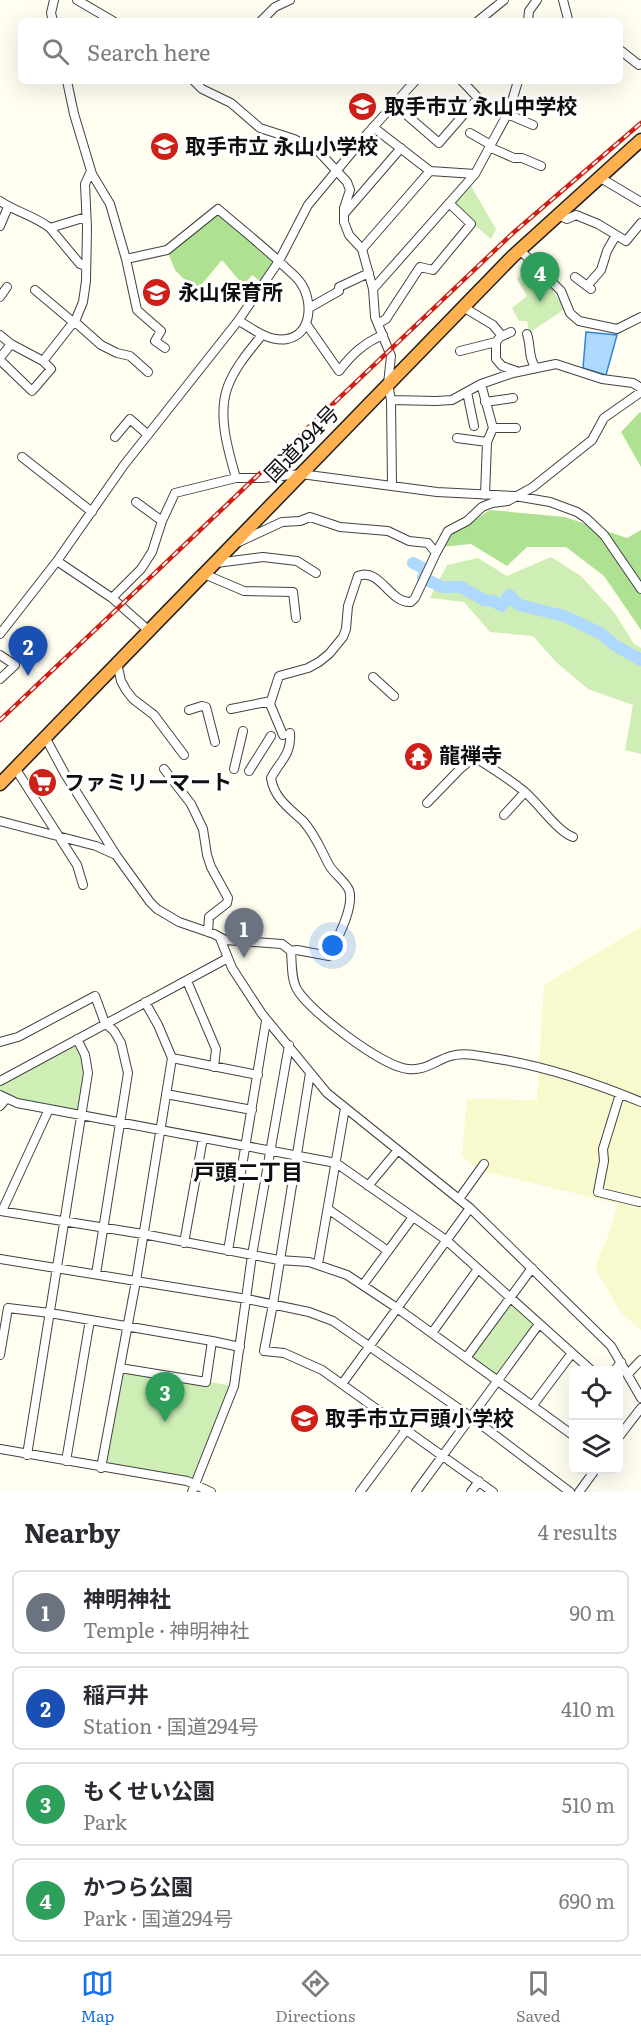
<!DOCTYPE html>
<html lang="en">
<head>
<meta charset="utf-8">
<style>
	:root { --surface:#fff; --page:#f7f7f7; --text:#2b2b33; --muted:#7c7c81; --line:#e1e1e2; --accent:#1a73e8 }
	body { margin:0; font-family:Literata,"Noto Sans JP",serif; background:var(--page); color:var(--text) }
	.controls { position:absolute; right:18px; bottom:18px; display:grid; overflow:hidden; border-radius:9px; box-shadow:0 6px 24px #0002 }
	.controls button { width:54px; height:54px; display:grid; place-items:center; padding:0; border:0; border-bottom:2px solid var(--line); background:var(--surface); color:var(--text); font:30px sans-serif }
	.you { position:absolute; left:333px; top:946px; width:21px; height:21px; margin:-15px; border:4px solid #fff; border-radius:50%; background:#1a73e8; box-shadow:0 0 0 9px #1a73e833 }
	.badge { display:grid; place-items:center; width:39px; height:39px; border-radius:50%; background:var(--accent); color:#fff; font-size:20px; font-weight:700 }
	.pin { position:absolute; translate:-50% -50px; filter:drop-shadow(0 2px 3px #0008) }
	.pin::after { content:''; position:absolute; top:32px; width:21px; height:18px; background:inherit; clip-path:polygon(0 0,100% 0,50% 100%) }
	.list { margin:0; padding:0; list-style:none }
	h2 { display:flex; justify-content:space-between; align-items:center; height:78px; margin:0; padding:0 24px; font-size:26px }
	h2 small { font-size:20px; font-weight:400; color:var(--muted) }
	.list li { display:grid; grid-template-columns:39px 1fr auto; gap:18px; align-items:center; box-sizing:border-box; height:84px; margin:0 12px 12px; padding:0 12px; border:2px solid var(--line); border-radius:9px }
	.list b { display:block; font-size:22px; white-space:nowrap }
	.list p { margin:0; font-size:20px; white-space:nowrap; color:var(--muted) }
	.list em { font-size:20px; font-style:normal; color:var(--muted) }
	.icon { flex:none; width:33px; height:33px; fill:none; stroke:currentColor; stroke-width:2; stroke-linecap:round; stroke-linejoin:round }
	.map { position:relative; flex:none; width:641px; height:1492px; overflow:hidden }
	.search { position:absolute; background:var(--surface); box-shadow:0 6px 24px #0002; left:18px; right:18px; top:18px; height:66px; display:flex; align-items:center; gap:15px; box-sizing:border-box; padding:0 21px; border-radius:9px; color:var(--muted); font-size:22px }
	.sheet { height:462px; background:var(--surface) }
	nav { display:flex; justify-content:space-around; align-items:center; box-sizing:border-box; height:84px; border-top:2px solid var(--line); background:var(--surface); font-size:16px; color:var(--muted) }
	nav a { display:grid; justify-items:center; gap:3px }
	nav .on { color:var(--accent) }
	.map>svg:first-child { display:block }
</style>
</head>
<body>
<div class="map">
<svg width="641" height="1492" viewBox="0 0 641 1492">
	<rect width="100%" height="100%" fill="#fffef1"/>
	<path fill="#f8f9cd" d="M641 927V1330L620 1312 595 1268 608 1236 618 1204 479 1170 462 1156 467 1099 537 1100 544 985Z"/>
	<path fill="#ceeeb5" d="M468 181 496 229 491 239 449 203Z
		M525 270 552 289 565 309 529 333 527 321H519L512 308 527 296 517 279Z
		M551 557 581 576 614 612 634 644 641 648V754L625 750 633 705 588 689 556 662 533 636 490 632 464 602 430 598 447 565 478 558 507 576Z
		M71 1042 83 1058 85 1079 83 1114 17 1103 0 1095V1081Z
		M512 1304 534 1324 496 1376 471 1357Z
		M120 1368 234 1386 195 1484 101 1468Z"/>
	<path fill="#afe193" d="M218 209 279 261 263 283 252 275 244 286 222 260 196 291 175 270 167 250Z
		M640 412 641 413V467L621 432Z
		M490 510 565 517 627 538 641 530V630L604 576 566 547H527L507 566 471 544 431 548Z"/>
	<path fill="#afd8fd" stroke="#2e86dc" stroke-width="1.5" d="M586 332 617 335 606 375 583 368Z"/>
	<g fill="none" stroke-linecap="round" stroke-linejoin="round">
		<path stroke="#afd8fd" stroke-width="12" d="M413 563 427 570 423 578 442 587H461L484 600 493 601 502 606 509 595 519 605 564 616 600 633 616 646 641 660"/>
		<defs>
			<path id="minor" d="M77 0 113 21
				M563 0 568 19
				M53 21 51 13 54 0
				M261 21 275 7 290 0
				M478 21 504 0
				M528 21 529 11 537 0
				M620 50 639 65 641 64
				M67 81 74 114 92 174 110 204 126 259 167 250 218 209C240 228 263 246 284 266 289 271 296 276 300 282 313 299 313 334 287 339 270 342 254 330 241 322
				M194 81 202 89 231 103 260 128 294 139 319 152 347 182 350 190 344 208V222L349 235 362 249 373 289 375 317 391 356 388 384 391 400 392 485
				M394 104 439 143 478 98 462 81
				M507 114 533 125
				M373 127 430 171 475 174 509 111 518 81
				M470 133 491 145
				M489 147 514 158H522L541 166
				M599 177 641 202
				M0 201C16 212 35 216 50 228
				M344 214 401 148
				M558 215 567 219 576 215 598 224 626 241 641 223
				M0 226 8 207
				M362 249 430 171
				M520 250 561 291 570 313 579 321 617 329 641 317
				M126 259 137 310 161 331 155 341 165 348
				M86 266 80 264 50 228 86 217
				M575 277 591 289
				M587 286 601 270 607 251 616 235
				M373 289 475 174
				M35 290 73 322
				M0 297 7 287
				M463 307 493 325 502 336
				M309 308 339 291V287L369 273
				M74 321 101 345 117 353 130 356 148 372
				M379 323 386 319 420 267 433 270 471 224 449 203
				M307 325 339 371C352 354 364 343 383 335
				M511 332 500 337 496 342V359L502 366 516 371
				M527 334C531 345 528 359 536 368
				M0 335 11 344 0 358
				M11 344 43 361
				M460 351 496 342
				M0 360 32 391 51 369 43 361 76 319 83 302 86 281 87 228 85 184 91 171
				M481 384 493 428 487 442 485 495
				M467 392 474 426
				M391 400 436 401 452 400 481 384 513 373 556 364 602 379 633 383 641 388
				M485 402 513 398
				M493 428H516
				M115 437 130 419 148 435
				M457 438 487 442
				M22 457 92 512
				M236 478C228 450 217 414 228 386 235 367 250 350 262 335
				M136 502 162 521
				M239 542 282 522 300 521 310 517 340 527 388 531 409 541 428 543 436 553
				M57 561 112 598 148 630
				M216 563 263 557 297 561 316 573
				M204 574 244 591 293 592 296 618
				M112 598 141 569 152 552 162 521 175 493 236 478H262L301 474 437 492 515 496 550 502 577 512 586 518 604 535 641 589
				M0 634 57 561 124 465 238 321 279 261 308 205 368 133 415 81
				M0 655 15 665 0 679
				M117 663 121 681 126 690 133 699 154 715 184 755
				M373 677 394 696
				M231 709 271 701
				M189 710 202 706 206 707 215 742
				M290 733C292 754 280 761 271 778 274 798 289 808 303 821 315 834 321 850 329 865 334 874 345 881 349 890 355 907 336 941 329 956L297 950 291 951
				M283 735 270 704 279 676 308 668 319 662 329 654 343 637 346 629 348 606 358 576C380 567 390 604 411 602L415 598 436 553 448 531 467 521 482 507 492 503 508 501 533 487 592 440 604 418 641 392
				M45 737 65 774 116 855 150 902 157 909 179 922 214 934 225 940 282 944 291 951C292 963 291 981 298 991 312 1013 383 1067 408 1069 426 1071 436 1060 451 1056 464 1052 480 1056 492 1058 542 1065 595 1083 641 1102
				M15 768 58 835
				M164 769 191 804 203 829 207 855 211 867 228 898 227 903 209 917 208 932
				M234 769 243 731
				M249 771 271 736
				M427 803 460 769 474 757C492 768 509 779 525 792 539 804 558 832 573 837
				M504 815 525 792
				M0 821 96 846 116 855
				M61 840 77 865 83 885
				M220 938 232 968 262 1014 327 1093 470 1208 611 1346 641 1398
				M187 981 216 1049 214 1067
				M0 1042 18 1037 95 996 105 1023 114 1031 121 1043 128 1073 96 1274
				M172 1058 258 1075
				M310 1073 273 1304 264 1351 284 1353 322 1370 493 1492
				M0 1081 228 958
				M166 1094 252 1110
				M620 1094 603 1149 604 1161 598 1192 639 1202
				M0 1095 17 1103 336 1163 446 1240 591 1370
				M0 1106 6 1099
				M368 1186 398 1150
				M459 1199 484 1164
				M328 1209 388 1251
				M0 1211 143 1234 279 1260 309 1262 347 1275 397 1308 574 1436
				M2 1211 49 1109
				M184 1243 203 1138
				M228 1251 266 1021
				M0 1259 247 1299 309 1312 333 1321 471 1417 570 1492
				M318 1264 345 1108
				M363 1285 413 1217
				M432 1333 478 1269
				M212 1341 240 1347
				M0 1355 8 1308 50 1313 212 1341 206 1382 120 1368
				M466 1358 532 1268
				M615 1370 621 1362
				M628 1374 641 1360
				M342 1384 470 1208
				M533 1405 572 1353
				M618 1438 641 1408
				M0 1449 187 1481 211 1492
				M27 1455 88 1073 85 1055 77 1039
				M66 1461 90 1320
				M101 1468 136 1281 172 1058 158 1025 145 1002
				M192 1492 234 1386 252 1255 289 1045
				M360 1492 406 1430
				M416 1492 539 1324
				M471 1492 479 1481
				M579 1492 595 1470"/>
			<path id="highway" d="M0 784 512 257 641 140"/>
		</defs>
		<use href="#minor" stroke="#424242" stroke-width="10"/>
		<use href="#highway" stroke="#202020" stroke-width="15"/>
		<use href="#minor" stroke="#fff" stroke-width="8"/>
		<use href="#highway" stroke="#ffb04f" stroke-width="12"/>
		<defs>
			<path id="rail" d="M0 720 513 233 641 123"/>
		</defs>
		<use href="#rail" stroke="#cf2017" stroke-width="4.5"/>
		<use href="#rail" stroke="#fff" stroke-width="2" stroke-dasharray="7" stroke-linecap="butt"/>
	</g>
	<defs>
		<symbol id="school-disc" viewBox="-11 -11 22 22"><circle r="9.5" fill="#cf2017" stroke="#fff"/><path d="M0-5L7-2L0 1L-7-2ZM-4 1L0 2.5L4 1V4Q0 6-4 4Z" fill="#fff"/></symbol>
		<symbol id="temple-disc" viewBox="-11 -11 22 22"><circle r="9.5" fill="#cf2017" stroke="#fff"/><path d="M0-6L5-2H3V0L6.5 2.5H4V6H1.5V3h-3V6H-4V2.5H-6.5L-3 0V-2H-5Z" fill="#fff"/></symbol>
		<symbol id="supermarket-disc" viewBox="-11 -11 22 22"><circle r="9.5" fill="#cf2017" stroke="#fff"/><path d="M-6-5.5h2.5l.6 2H6L4.5 2H-2.5L-4.4-4H-6ZM-1.5 3.2a1.3 1.3 0 1 0 .1 0ZM3 3.2a1.3 1.3 0 1 0 .1 0Z" fill="#fff"/></symbol>
	</defs>
	<g fill-rule="evenodd">
		<use href="#school-disc" x="346" y="90" width="33" height="33"/>
		<use href="#school-disc" x="148" y="130" width="33" height="33"/>
		<use href="#school-disc" x="140" y="276" width="33" height="33"/>
		<use href="#temple-disc" x="402" y="740" width="33" height="33"/>
		<use href="#supermarket-disc" x="26" y="766" width="33" height="33"/>
		<use href="#school-disc" x="288" y="1402" width="33" height="33"/>
	</g>
	<g text-anchor="middle" stroke-width="6" stroke-linejoin="round" paint-order="stroke">
		<g font-size="21" font-weight="bold" fill="#0f0f0f" stroke="#fff" text-anchor="start">
			<text x="384" y="114">取手市立 永山中学校</text>
			<text x="185" y="154">取手市立 永山小学校</text>
			<text x="178" y="300">永山保育所</text>
			<text x="439" y="763">龍禅寺</text>
			<text x="64" y="790">ファミリーマート</text>
			<text x="325" y="1426">取手市立戸頭小学校</text>
		</g>
		<g font-size="21" fill="#0f0f0f" stroke="#fff">
			<text transform="translate(302 444) rotate(-46)" y="7">国道294号</text>
		</g>
		<g font-size="22" font-weight="bold" fill="#0f0f0f" stroke="#fff">
			<text x="248" y="1180">戸頭二丁目</text>
		</g>
	</g>
</svg>
<div class="controls">
<button><svg class="icon" aria-label="locate" viewBox="0 0 24 24"><circle cx="12" cy="12" r="6"/><path d="M12 2v4M12 18v4M2 12h4M18 12h4"/></svg></button>
<button><svg class="icon" aria-label="layers" viewBox="0 0 24 24"><path d="M12 4l9 5-9 5-9-5zM3 14l9 5 9-5"/></svg></button>
</div>
<div class="you"></div>
<div class="pin badge" style="left:244px;top:958px;background:#6b7280">1</div>
<div class="pin badge" style="left:28px;top:676px;background:#1a4fb4">2</div>
<div class="pin badge" style="left:165px;top:1422px;background:#2e9e5b">3</div>
<div class="pin badge" style="left:540px;top:302px;background:#2e9e5b">4</div>
<div class="search"><svg class="icon" aria-label="search" viewBox="0 0 24 24"><circle cx="10" cy="10" r="6"/><path d="M15 15l6 6"/></svg>Search here</div>
</div>
<section class="sheet">
<h2>Nearby<small>4 results</small></h2>
<ul class="list">
<li><span class="badge" style="background:#6b7280">1</span><div><b>神明神社</b><p>Temple · 神明神社</p></div><em>90 m</em></li>
<li><span class="badge" style="background:#1a4fb4">2</span><div><b>稲戸井</b><p>Station · 国道294号</p></div><em>410 m</em></li>
<li><span class="badge" style="background:#2e9e5b">3</span><div><b>もくせい公園</b><p>Park</p></div><em>510 m</em></li>
<li><span class="badge" style="background:#2e9e5b">4</span><div><b>かつら公園</b><p>Park · 国道294号</p></div><em>690 m</em></li>
</ul>
</section>
<nav>
<a class="on"><svg class="icon" aria-label="map" viewBox="0 0 24 24"><path d="M3 6l6-2 6 2 6-2v14l-6 2-6-2-6 2zM9 4v14M15 6v14"/></svg>Map</a>
<a><svg class="icon" aria-label="directions" viewBox="0 0 24 24"><path d="M12 3l9 9-9 9-9-9zM9 14v-3h6M13 9l2 2-2 2"/></svg>Directions</a>
<a><svg class="icon" aria-label="saved" viewBox="0 0 24 24"><path d="M7 4h10v16l-5-4-5 4z"/></svg>Saved</a>
</nav>
</body>
</html>
